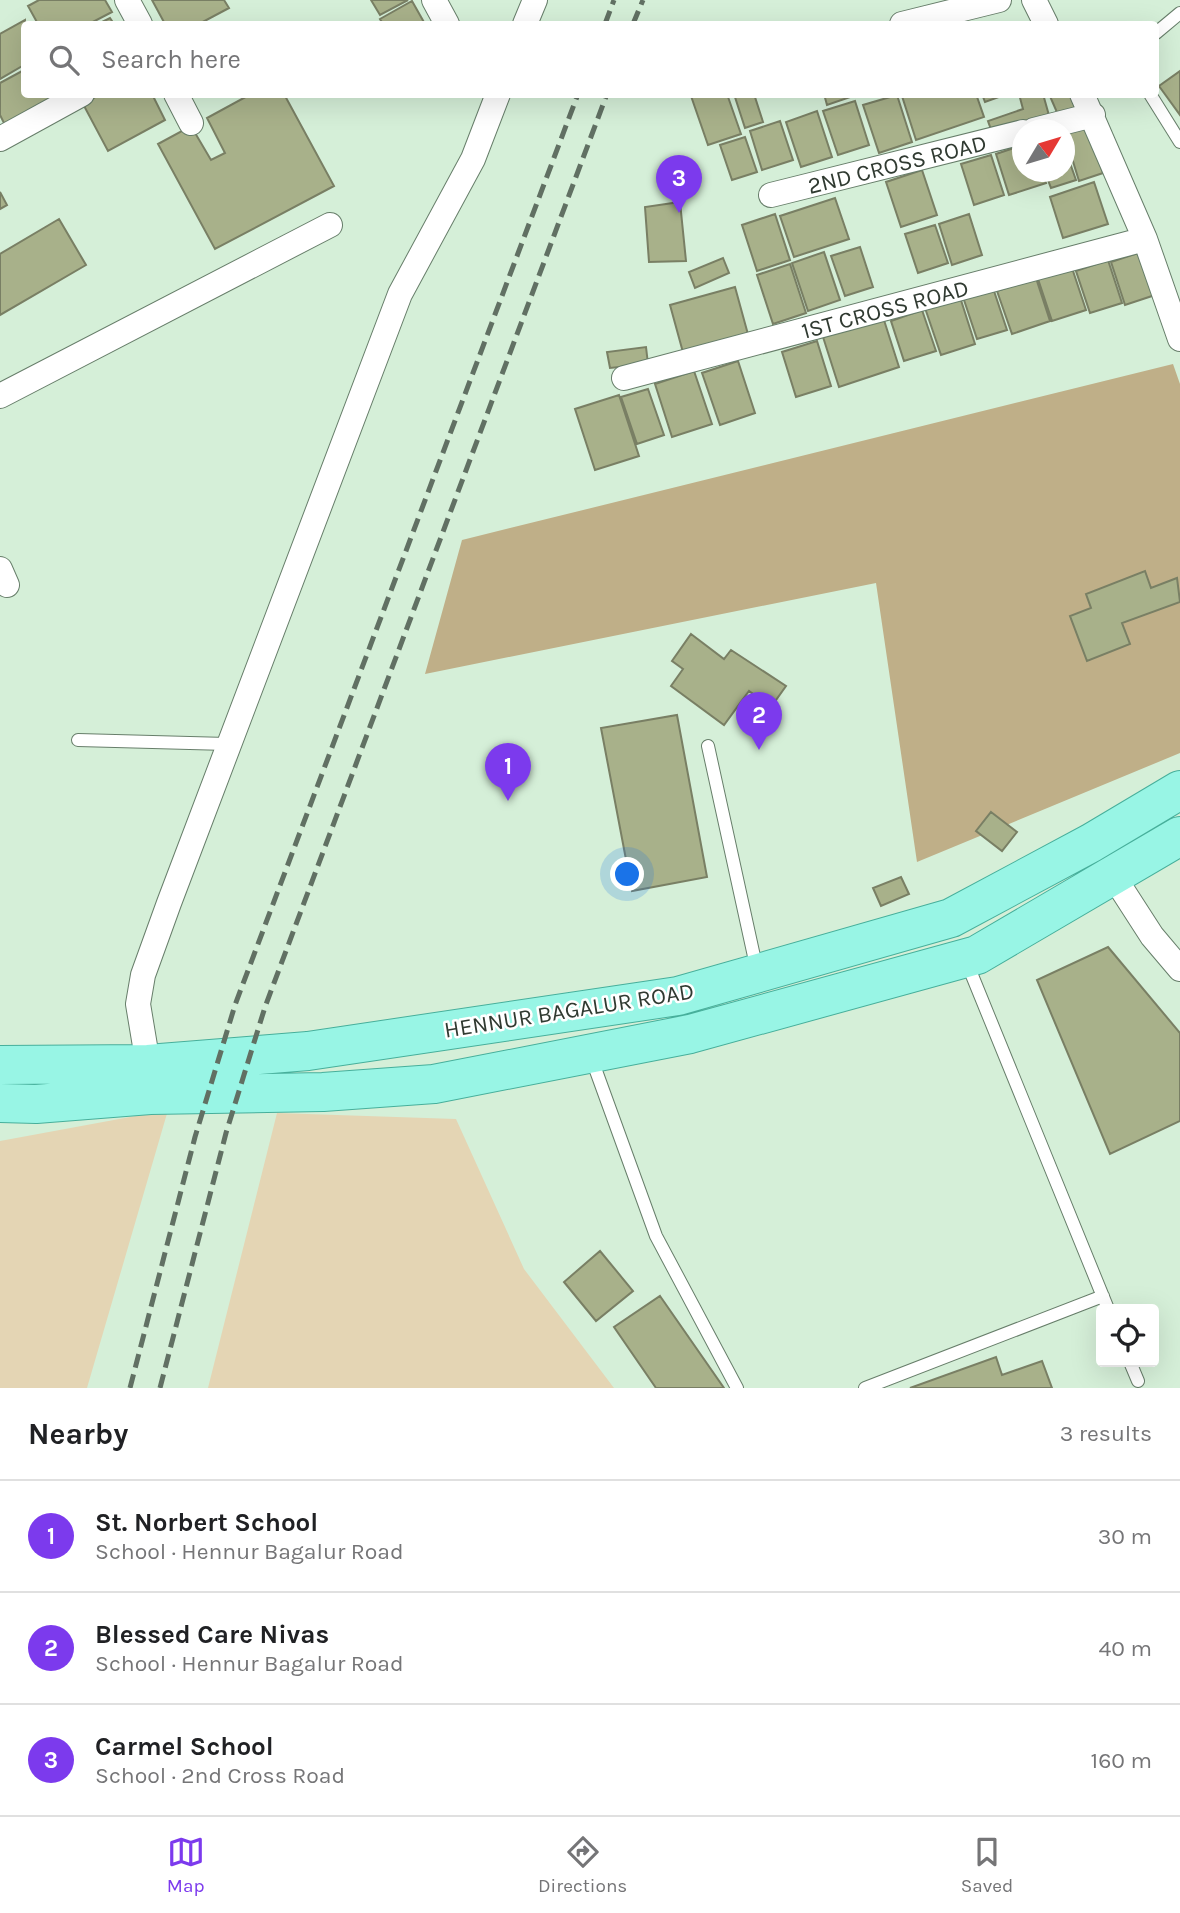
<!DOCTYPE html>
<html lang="en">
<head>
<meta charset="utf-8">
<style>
	:root { --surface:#fff; --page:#f2f2f2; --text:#202124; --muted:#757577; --line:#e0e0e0; --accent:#7c3aed }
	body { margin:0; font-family:Karla,sans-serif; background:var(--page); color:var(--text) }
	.controls { position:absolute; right:21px; bottom:21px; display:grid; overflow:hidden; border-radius:7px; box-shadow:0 7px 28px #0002 }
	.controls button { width:63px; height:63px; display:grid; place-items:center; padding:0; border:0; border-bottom:2px solid var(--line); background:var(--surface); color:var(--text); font:35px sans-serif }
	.compass { position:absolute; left:1012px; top:119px; width:63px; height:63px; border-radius:50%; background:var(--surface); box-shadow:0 7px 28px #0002; rotate:52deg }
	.you { position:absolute; left:628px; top:875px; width:24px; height:24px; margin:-18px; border:5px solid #fff; border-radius:50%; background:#1a73e8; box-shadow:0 0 0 10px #1a73e833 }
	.badge { display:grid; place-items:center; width:46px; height:46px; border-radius:50%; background:var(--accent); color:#fff; font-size:23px; font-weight:700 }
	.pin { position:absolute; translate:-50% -58px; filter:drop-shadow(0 2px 4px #0008) }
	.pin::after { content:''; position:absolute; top:37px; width:24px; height:21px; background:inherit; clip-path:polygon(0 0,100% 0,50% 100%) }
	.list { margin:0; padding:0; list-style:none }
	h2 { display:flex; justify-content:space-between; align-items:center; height:91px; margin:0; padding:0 28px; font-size:30px }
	h2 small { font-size:23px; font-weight:400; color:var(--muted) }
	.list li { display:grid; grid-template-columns:46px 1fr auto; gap:21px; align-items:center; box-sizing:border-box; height:112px; padding:0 28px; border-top:2px solid var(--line) }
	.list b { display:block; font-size:26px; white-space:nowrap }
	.list p { margin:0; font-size:23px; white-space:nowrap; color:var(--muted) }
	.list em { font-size:23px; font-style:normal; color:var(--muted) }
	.icon { flex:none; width:38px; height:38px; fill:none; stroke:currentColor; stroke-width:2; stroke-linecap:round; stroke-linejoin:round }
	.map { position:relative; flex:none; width:1180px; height:1388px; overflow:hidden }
	.search { position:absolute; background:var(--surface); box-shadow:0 7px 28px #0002; left:21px; right:21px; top:21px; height:77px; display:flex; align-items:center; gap:18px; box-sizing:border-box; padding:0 24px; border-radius:7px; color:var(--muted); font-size:26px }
	.sheet { height:427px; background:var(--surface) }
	nav { display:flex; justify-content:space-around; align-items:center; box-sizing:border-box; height:98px; border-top:2px solid var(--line); background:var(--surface); font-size:19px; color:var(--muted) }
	nav a { display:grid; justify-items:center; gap:4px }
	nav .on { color:var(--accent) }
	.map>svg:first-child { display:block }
</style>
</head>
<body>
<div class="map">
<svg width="1180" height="1388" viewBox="0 0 1180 1388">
	<rect width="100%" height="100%" fill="#d5efd8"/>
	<path fill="#e4d5b4" d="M168 1110 87 1388H0V1141Z
		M277 1113 456 1119 524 1269 614 1388H208Z"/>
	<path fill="#bfaf88" d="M1173 364 1180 384V753L917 862 876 583 425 674 462 540Z"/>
	<path fill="#a8b18a" stroke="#797f64" stroke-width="2" d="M39 0H105L112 12 89 24H38L28 6Z
		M152 0H224L229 8 199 24H165Z
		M371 0H408L380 15Z
		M412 1 425 24H383L380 19Z
		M110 18 114 24H98Z
		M25 20 24 65 0 79V34Z
		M24 70V94H66L8 131 0 115V83Z
		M1180 71V115L1159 86Z
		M101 94H152L165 120 108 151 83 104Z
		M251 94H284L334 186 215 249 158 144 191 126 211 160 225 153 207 118Z
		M727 94 741 134 708 145 691 96Z
		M734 94H754L763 122 745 128Z
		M824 94H856V95L827 105Z
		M907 94H976L984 117 916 140 902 96Z
		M982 94H1007L985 102Z
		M1019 94H1043L1050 119 993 135 988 121 1023 109Z
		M1049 94H1074L1080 109 1059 117Z
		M897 95 912 142 879 153 863 105Z
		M855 101 869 145 838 155 823 111Z
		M817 111 832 157 801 167 786 122Z
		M780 121 793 160 762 170 750 131Z
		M1087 125 1103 173 1079 181 1064 132Z
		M745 137 757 172 732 180 720 145Z
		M1023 145V172H1042L1046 183 1009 195 996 154Z
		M1064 146 1076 180 1051 188 1045 172H1064Z
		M991 155 1004 195 974 205 961 164Z
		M922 170 937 215 901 227 886 182Z
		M1094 182 1108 224 1063 238 1050 197Z
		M0 192 7 205 0 209Z
		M835 198 849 239 794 257 780 216Z
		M680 202 686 261 649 262 645 207Z
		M775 214 790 260 757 271 742 225Z
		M969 214 982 255 952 265 939 224Z
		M59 219 86 265 0 315V254Z
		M935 225 948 263 918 273 905 234Z
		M860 247 873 287 845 296 831 256Z
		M1144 251 1158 294 1125 305 1111 262Z
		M824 252 840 300 808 311 792 263Z
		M723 258 729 273 695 288 689 272Z
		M1108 260 1122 303 1090 313 1076 271Z
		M790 264 806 313 773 324 757 275Z
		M1072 268 1086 310 1052 321 1038 279Z
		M1036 278 1050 321 1012 334 997 291Z
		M735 287 749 338 684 356 670 305Z
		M993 288 1007 330 977 339 963 297Z
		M960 297 975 344 941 355 925 308Z
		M922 310 936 351 904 361 891 321Z
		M883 317 899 367 839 387 823 337Z
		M817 341 831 386 796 397 782 352Z
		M646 347 648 364 610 368 607 352Z
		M738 361 755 413 720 425 702 373Z
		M694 371 712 424 672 437 655 384Z
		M648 389 664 435 637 444 621 397Z
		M619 395 639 456 595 470 575 409Z
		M1145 571 1151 588 1177 578 1180 602 1122 623 1130 644 1087 661 1070 616 1091 608 1086 594Z
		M691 634 724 659 731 650 786 686 771 707 749 691 724 725 671 686 683 669 672 661Z
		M677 715 707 877 632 891 601 728Z
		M991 812 1017 832 1002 851 976 831Z
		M901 877 909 894 881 906 873 888Z
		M1108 947 1180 1033V1121L1110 1154 1037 980Z
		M600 1251 633 1291 596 1321 564 1282Z
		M660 1296 724 1388H656L614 1327Z
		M996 1357 1002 1375 1042 1361 1052 1388H910Z"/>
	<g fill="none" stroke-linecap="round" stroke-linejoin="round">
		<defs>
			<path id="service" d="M1156 33 1180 13
				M1150 94 1180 142
				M78 740 227 744
				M708 746 757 970
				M967 963 1108 1309
				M591 1057 656 1236 737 1388
				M1130 1362 1138 1381
				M865 1388 1103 1296"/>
			<path id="minor" d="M127 0 140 24
				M434 0 447 24
				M1034 0 1046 24
				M525 24 535 0
				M902 24 999 0
				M176 94 191 123
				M1082 94 1145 239 1180 339
				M1034 130 1093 115
				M0 139 82 94
				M771 195 1023 132
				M624 378 1145 239
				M0 396 330 225
				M0 569 7 585
				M1112 874 1152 936 1180 969
				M148 1064 138 1004 143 975 169 903 400 294 473 159 498 94"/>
			<path id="primary" d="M0 1065 148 1064 308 1051 678 996 951 918 1091 843 1180 790
				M0 1103 36 1104 150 1095 323 1092 434 1084 690 1034 977 955 1180 836"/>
		</defs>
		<use href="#service" stroke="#677e6a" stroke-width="14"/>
		<use href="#minor" stroke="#677e6a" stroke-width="26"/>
		<use href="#primary" stroke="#47af9b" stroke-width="40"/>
		<use href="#service" stroke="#fff" stroke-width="12"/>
		<use href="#minor" stroke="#fff" stroke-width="24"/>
		<use href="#primary" stroke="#98f5e5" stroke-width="38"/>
		<path stroke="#617063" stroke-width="5" stroke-dasharray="14 7" stroke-linecap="butt" d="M605 24 614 0
			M633 24 643 0
			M130 1388 195 1137 235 1005 578 94
			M160 1388 226 1133 265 1007 607 94"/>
	</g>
	<g text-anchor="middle" stroke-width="5" stroke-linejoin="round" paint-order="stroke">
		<g font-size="23" fill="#303a31" stroke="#fff">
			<text transform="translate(897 164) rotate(-14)" y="8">2ND CROSS ROAD</text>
			<text transform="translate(885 309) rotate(-15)" y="8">1ST CROSS ROAD</text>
			<text transform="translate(569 1010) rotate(-9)" y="8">HENNUR BAGALUR ROAD</text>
		</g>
	</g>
</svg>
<div class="controls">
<button><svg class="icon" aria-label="locate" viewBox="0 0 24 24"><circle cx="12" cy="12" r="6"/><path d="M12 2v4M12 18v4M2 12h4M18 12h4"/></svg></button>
</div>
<svg class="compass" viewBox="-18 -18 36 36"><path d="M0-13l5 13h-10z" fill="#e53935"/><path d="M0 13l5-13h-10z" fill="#757577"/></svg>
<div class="you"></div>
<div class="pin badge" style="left:508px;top:801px">1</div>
<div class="pin badge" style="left:759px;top:750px">2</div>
<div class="pin badge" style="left:679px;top:213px">3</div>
<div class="search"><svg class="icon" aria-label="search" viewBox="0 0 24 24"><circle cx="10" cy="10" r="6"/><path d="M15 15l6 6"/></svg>Search here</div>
</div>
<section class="sheet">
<h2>Nearby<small>3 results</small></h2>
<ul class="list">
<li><span class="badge">1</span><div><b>St. Norbert School</b><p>School · Hennur Bagalur Road</p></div><em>30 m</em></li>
<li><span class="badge">2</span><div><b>Blessed Care Nivas</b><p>School · Hennur Bagalur Road</p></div><em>40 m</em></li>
<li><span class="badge">3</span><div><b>Carmel School</b><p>School · 2nd Cross Road</p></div><em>160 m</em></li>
</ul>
</section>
<nav>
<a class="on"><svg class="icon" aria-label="map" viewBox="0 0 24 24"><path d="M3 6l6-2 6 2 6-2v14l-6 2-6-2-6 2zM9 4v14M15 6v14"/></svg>Map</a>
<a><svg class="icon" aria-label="directions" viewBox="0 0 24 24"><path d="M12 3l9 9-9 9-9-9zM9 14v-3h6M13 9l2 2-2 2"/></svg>Directions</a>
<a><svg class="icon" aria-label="saved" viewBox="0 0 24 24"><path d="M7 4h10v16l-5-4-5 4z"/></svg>Saved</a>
</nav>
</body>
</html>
